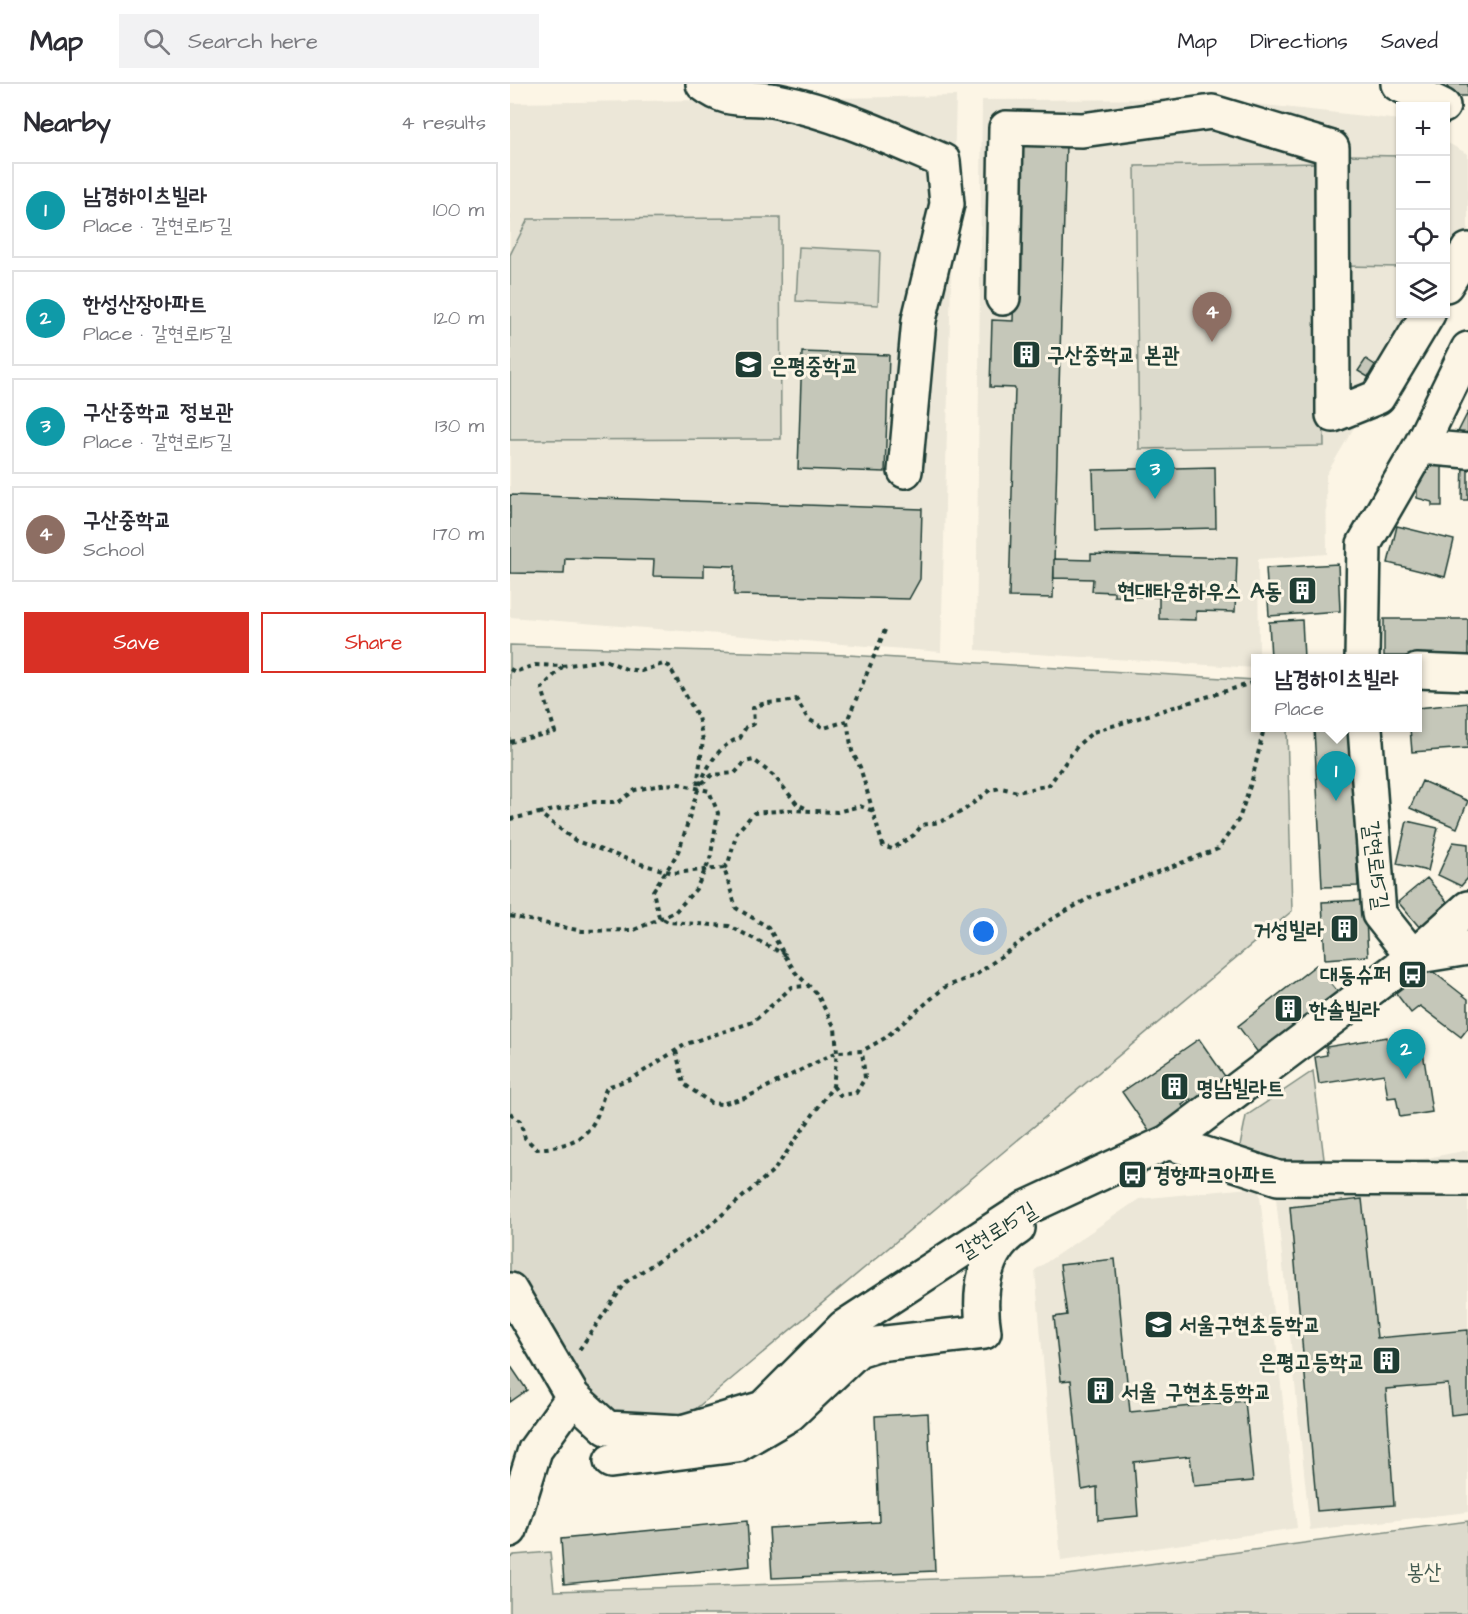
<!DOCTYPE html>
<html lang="en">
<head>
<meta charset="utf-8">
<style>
	:root { --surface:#fff; --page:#f2f2f3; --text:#2b2b33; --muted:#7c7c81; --line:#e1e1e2; --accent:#d93025 }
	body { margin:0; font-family:"Architects Daughter","Poor Story",sans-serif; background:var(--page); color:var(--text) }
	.controls { position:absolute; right:18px; top:18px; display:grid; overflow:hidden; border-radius:0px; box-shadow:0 2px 4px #0004 }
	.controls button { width:54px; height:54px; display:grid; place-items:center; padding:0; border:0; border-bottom:2px solid var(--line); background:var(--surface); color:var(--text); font:30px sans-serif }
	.you { position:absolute; left:474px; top:848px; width:21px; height:21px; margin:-15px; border:4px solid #fff; border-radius:50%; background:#1a73e8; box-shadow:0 0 0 9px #1a73e833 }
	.badge { display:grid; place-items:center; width:39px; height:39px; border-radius:50%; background:var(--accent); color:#fff; font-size:20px; font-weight:700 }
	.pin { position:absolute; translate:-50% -50px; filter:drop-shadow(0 2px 3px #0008) }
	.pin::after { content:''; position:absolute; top:32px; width:21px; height:18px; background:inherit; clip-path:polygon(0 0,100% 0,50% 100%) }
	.popup { position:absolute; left:741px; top:570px; width:171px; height:78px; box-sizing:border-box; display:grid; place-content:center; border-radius:0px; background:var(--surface); filter:drop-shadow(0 2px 4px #0005); font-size:20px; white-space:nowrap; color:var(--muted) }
	.popup b { font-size:22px; color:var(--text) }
	.popup::after { content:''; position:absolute; left:50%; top:100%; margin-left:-12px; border:12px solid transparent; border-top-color:var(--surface) }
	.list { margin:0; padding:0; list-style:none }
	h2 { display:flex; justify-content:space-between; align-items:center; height:78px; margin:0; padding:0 24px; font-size:26px }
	h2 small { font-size:20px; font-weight:400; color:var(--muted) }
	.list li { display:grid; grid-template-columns:39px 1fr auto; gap:18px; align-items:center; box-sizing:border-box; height:96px; margin:0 12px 12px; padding:0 12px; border:2px solid var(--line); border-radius:0px }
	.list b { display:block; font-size:22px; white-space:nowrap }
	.list p { margin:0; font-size:20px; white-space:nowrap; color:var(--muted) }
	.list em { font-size:20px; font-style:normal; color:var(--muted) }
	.actions { display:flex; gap:12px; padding:18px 24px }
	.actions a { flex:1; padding:14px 0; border:2px solid var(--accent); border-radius:0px; text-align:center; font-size:21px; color:var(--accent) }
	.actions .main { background:var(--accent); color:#fff }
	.icon { flex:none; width:33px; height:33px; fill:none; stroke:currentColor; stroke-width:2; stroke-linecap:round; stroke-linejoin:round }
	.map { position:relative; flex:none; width:958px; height:1530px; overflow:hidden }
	header { display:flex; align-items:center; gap:36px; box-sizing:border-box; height:84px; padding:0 30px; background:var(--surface); border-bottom:2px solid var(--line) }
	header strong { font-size:28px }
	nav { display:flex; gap:33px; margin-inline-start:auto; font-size:21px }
	.search { width:420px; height:54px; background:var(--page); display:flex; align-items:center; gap:15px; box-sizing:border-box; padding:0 21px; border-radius:0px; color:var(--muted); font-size:22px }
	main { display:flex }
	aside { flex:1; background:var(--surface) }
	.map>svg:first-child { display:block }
</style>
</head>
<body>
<header>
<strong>Map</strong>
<div class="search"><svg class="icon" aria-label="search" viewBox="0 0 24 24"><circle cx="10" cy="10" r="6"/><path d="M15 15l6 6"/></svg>Search here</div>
<nav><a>Map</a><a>Directions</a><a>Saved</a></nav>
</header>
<main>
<aside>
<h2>Nearby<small>4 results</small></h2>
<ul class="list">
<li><span class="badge" style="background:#0f9aa8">1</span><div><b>남경하이츠빌라</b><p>Place · 갈현로15길</p></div><em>100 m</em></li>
<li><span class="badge" style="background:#0f9aa8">2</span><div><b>한성산장아파트</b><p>Place · 갈현로15길</p></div><em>120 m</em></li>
<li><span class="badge" style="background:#0f9aa8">3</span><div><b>구산중학교 정보관</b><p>Place · 갈현로15길</p></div><em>130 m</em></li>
<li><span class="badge" style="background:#8d6e63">4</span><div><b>구산중학교</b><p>School</p></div><em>170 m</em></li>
</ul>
<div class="actions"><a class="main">Save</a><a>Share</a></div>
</aside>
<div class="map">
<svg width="958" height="1530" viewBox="0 0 958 1530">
	<rect width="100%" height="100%" fill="#fcf5e5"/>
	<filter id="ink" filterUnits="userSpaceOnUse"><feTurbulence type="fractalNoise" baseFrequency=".0167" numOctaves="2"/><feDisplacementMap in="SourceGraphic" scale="12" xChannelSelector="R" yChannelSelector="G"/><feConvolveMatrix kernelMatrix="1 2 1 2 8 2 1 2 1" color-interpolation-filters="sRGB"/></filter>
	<g filter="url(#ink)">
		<path fill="#ece7d8" d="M446 12 431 568 0 533V19Z
			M700 15 890 36V230H911L816 391 817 470 748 475 749 574H745V584L466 566 472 16Z
			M936 58 958 70V151L936 189Z
			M958 1066V1428L800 1446 765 1104Z
			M749 1103 787 1444 551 1477 525 1186 629 1115Z"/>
		<path fill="#dcdacc" stroke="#7e8c80" stroke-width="1.5" d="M835 71 890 72V183L834 182Z
			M809 79 814 362 629 365 625 82Z
			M270 134 271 355 0 356V171L18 135Z
			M289 163 370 167 368 221 286 217Z
			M0 561 338 571 745 596V644H777L782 827 171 1337 103 1331 63 1313 0 1206Z
			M803 987 814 1075 725 1087 736 1032Z
			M958 1437V1530H0V1473L4 1471 40 1468 44 1507 557 1491Z"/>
		<path fill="#c5c7b9" stroke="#1f3d34" stroke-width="1.5" d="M938 0H958V12H938Z
			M508 59 556 60 543 514 499 513 505 304 480 303 482 236 503 237Z
			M292 268 379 271 375 388 288 385Z
			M856 275 865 281 858 293 848 287Z
			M958 328V358L946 352Z
			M953 377H958V416H952Z
			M906 378H932V422H922V418L907 414V403H897Z
			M705 383 706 444 585 447 583 386Z
			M0 411 412 425 410 495 399 515 224 511 225 482 194 481V493L143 492 144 476 55 474 54 490 0 489Z
			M887 442 944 456 935 493 878 479Z
			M581 470 727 474 725 528 686 527V536L649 535V513L604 512V508L582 507 583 495 544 494V475L581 476Z
			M828 480 830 527 759 532 756 484Z
			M874 535H958V572H874Z
			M792 536 794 574H761L759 538Z
			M958 619V664L902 668 900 644H907V624Z
			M804 644H840L848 802 812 803Z
			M912 697 958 717 947 744 900 724Z
			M897 737 928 744 918 787 887 780Z
			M943 758 958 760V794L951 802 928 791Z
			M917 794 939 820 911 845 888 818Z
			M855 816 858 872 815 875 812 818Z
			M806 881 828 908 749 970 728 942Z
			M917 883 958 915V944L951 953 910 922 901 929 885 908Z
			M877 953 879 966 912 961 922 1028 890 1033 886 1013 878 1014 874 990 809 1000 805 973 817 971 816 963Z
			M689 955 719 998 685 1021 681 1015 672 1021 676 1026 641 1050 612 1008Z
			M852 1115 867 1254 958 1246V1329L941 1331 938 1300 876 1305 884 1421 807 1427 780 1123Z
			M605 1175 620 1328 735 1317 743 1397 684 1402 680 1372 624 1378 628 1432 588 1436 587 1403 572 1406 561 1296 551 1297 544 1233 557 1231 550 1181Z
			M0 1281 17 1306 0 1318Z
			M418 1329 425 1487 262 1494 259 1444 369 1438 365 1332Z
			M237 1437 240 1482 54 1500 51 1455Z"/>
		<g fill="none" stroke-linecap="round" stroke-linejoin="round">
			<defs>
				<path id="minor" d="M193 0C220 21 236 11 267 17 325 28 380 54 433 77L437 120 409 236 395 387
					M888 0 933 22
					M936 201 958 166
					M493 214 496 44 572 46 702 28 822 64 823 331 868 313 918 230
					M910 363 958 367
					M852 574 854 460 910 363 958 265
					M907 587 958 589
					M855 644 869 830 903 873 958 864
					M658 1058 768 1094 958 1095
					M0 1206 63 1313 97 1344 172 1348 253 1324 334 1243 518 1123 658 1058 903 873 958 824
					M101 1377 227 1361 280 1330 348 1266 367 1260 474 1248C468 1211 472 1165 508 1144
					M0 1446 25 1366 63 1313"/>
			</defs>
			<use href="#minor" stroke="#1f3d34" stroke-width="38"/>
			<path stroke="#1f3d34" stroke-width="4" stroke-dasharray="4.5 4.5" stroke-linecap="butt" d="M375 546 337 637 342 667 350 683 373 762 382 765 404 751 412 741 430 738 453 727 480 706 491 704 508 708 539 701 568 661 583 648 745 598
				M0 585 5 588 25 581 52 582 95 576 116 585 131 587 153 580 159 582 188 633 193 656 187 703
				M0 658 45 648 32 604 52 583
				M192 699 202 691 225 689 235 678 244 676 265 693 287 720 297 725
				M0 735 29 729 66 757 131 780 163 789 214 784 226 824 258 843 285 888 307 910 325 944 327 968 323 1002 265 1085 192 1148 116 1198 69 1266
				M214 784 218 780 227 748 244 729 279 726 327 728 350 722 363 727
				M0 832 72 847 124 846 165 828 186 805 200 776 208 729 199 707 169 700 151 701 125 706 109 718H84L29 729
				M276 871 219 842 158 838 149 833 143 807C151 793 164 778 170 763 182 731 191 666 230 654L236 643 244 640 243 624C258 615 271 621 286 615L298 635 314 644 337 637
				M166 967 174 1000 201 1019 211 1020 235 1014 327 968 352 967 375 954 435 903 466 891 540 836 581 813 708 765 729 735 742 696 754 644
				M323 1002 330 1011 346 1009 355 994 352 967
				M0 1029 10 1037 15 1054 27 1065C50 1063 75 1058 86 1034 91 1024 92 1013 97 1003L123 994 176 960 243 938 282 903 298 902"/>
			<use href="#minor" stroke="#fcf5e5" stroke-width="33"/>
		</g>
	</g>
	<defs>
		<symbol id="building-square" viewBox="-11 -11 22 22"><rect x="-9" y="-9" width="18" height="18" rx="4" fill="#1f3d34" stroke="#fcf5e5"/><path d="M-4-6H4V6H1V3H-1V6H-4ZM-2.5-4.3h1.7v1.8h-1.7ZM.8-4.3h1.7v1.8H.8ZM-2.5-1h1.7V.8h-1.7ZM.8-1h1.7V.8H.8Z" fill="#fff"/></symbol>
		<symbol id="school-square" viewBox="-11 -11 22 22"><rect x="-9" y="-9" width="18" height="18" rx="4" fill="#1f3d34" stroke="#fcf5e5"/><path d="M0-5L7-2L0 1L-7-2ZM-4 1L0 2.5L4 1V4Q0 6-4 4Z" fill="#fff"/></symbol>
		<symbol id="bus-square" viewBox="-11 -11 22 22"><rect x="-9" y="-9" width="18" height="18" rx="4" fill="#1f3d34" stroke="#fcf5e5"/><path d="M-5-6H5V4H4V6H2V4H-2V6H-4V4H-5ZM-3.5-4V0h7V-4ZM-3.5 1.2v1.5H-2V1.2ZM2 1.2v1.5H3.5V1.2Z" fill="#fff"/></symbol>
	</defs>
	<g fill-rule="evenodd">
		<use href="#building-square" x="500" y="254" width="33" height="33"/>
		<use href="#school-square" x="222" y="264" width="33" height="33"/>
		<use href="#building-square" x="776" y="490" width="33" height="33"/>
		<use href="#building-square" x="818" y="828" width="33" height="33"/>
		<use href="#bus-square" x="886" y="874" width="33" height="33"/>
		<use href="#building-square" x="762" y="908" width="33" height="33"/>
		<use href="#building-square" x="648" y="986" width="33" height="33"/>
		<use href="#bus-square" x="606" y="1074" width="33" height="33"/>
		<use href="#school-square" x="632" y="1224" width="33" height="33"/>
		<use href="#building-square" x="860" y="1260" width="33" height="33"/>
		<use href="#building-square" x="574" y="1290" width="33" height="33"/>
	</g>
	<g text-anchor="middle" stroke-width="6" stroke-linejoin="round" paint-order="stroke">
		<g font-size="22" font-weight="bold" fill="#1f3d34" stroke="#fcf5e5" text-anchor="start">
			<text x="537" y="278">구산중학교 본관</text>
			<text x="260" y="289">은평중학교</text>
			<text x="772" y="514" text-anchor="end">현대타운하우스 A동</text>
			<text x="814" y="853" text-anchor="end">거성빌라</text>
			<text x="881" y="898" text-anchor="end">대동슈퍼</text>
			<text x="799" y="933">한솔빌라</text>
			<text x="686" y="1011">명남빌라트</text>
			<text x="643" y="1098">경향파크아파트</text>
			<text x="669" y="1248">서울구현초등학교</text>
			<text x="855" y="1285" text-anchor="end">은평고등학교</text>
			<text x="611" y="1315">서울 구현초등학교</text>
		</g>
		<g font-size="22" fill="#1f3d34" stroke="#fcf5e5">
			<text transform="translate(867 781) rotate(83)" y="8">갈현로15길</text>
			<text transform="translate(486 1146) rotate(-32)" y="8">갈현로15길</text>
		</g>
		<g font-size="22" fill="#455c52" stroke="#fcf5e5">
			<text x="914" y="1495">봉산</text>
		</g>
	</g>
</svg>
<div class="controls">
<button>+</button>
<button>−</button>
<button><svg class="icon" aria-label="locate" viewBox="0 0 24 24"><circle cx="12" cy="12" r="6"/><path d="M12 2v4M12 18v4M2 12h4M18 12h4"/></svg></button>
<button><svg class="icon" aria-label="layers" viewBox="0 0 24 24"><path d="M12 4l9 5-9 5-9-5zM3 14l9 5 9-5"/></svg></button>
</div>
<div class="you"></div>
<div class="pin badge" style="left:826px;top:717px;background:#0f9aa8">1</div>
<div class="popup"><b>남경하이츠빌라</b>Place</div>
<div class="pin badge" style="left:896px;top:995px;background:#0f9aa8">2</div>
<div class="pin badge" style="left:645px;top:415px;background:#0f9aa8">3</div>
<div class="pin badge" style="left:702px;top:258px;background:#8d6e63">4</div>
</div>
</main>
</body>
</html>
